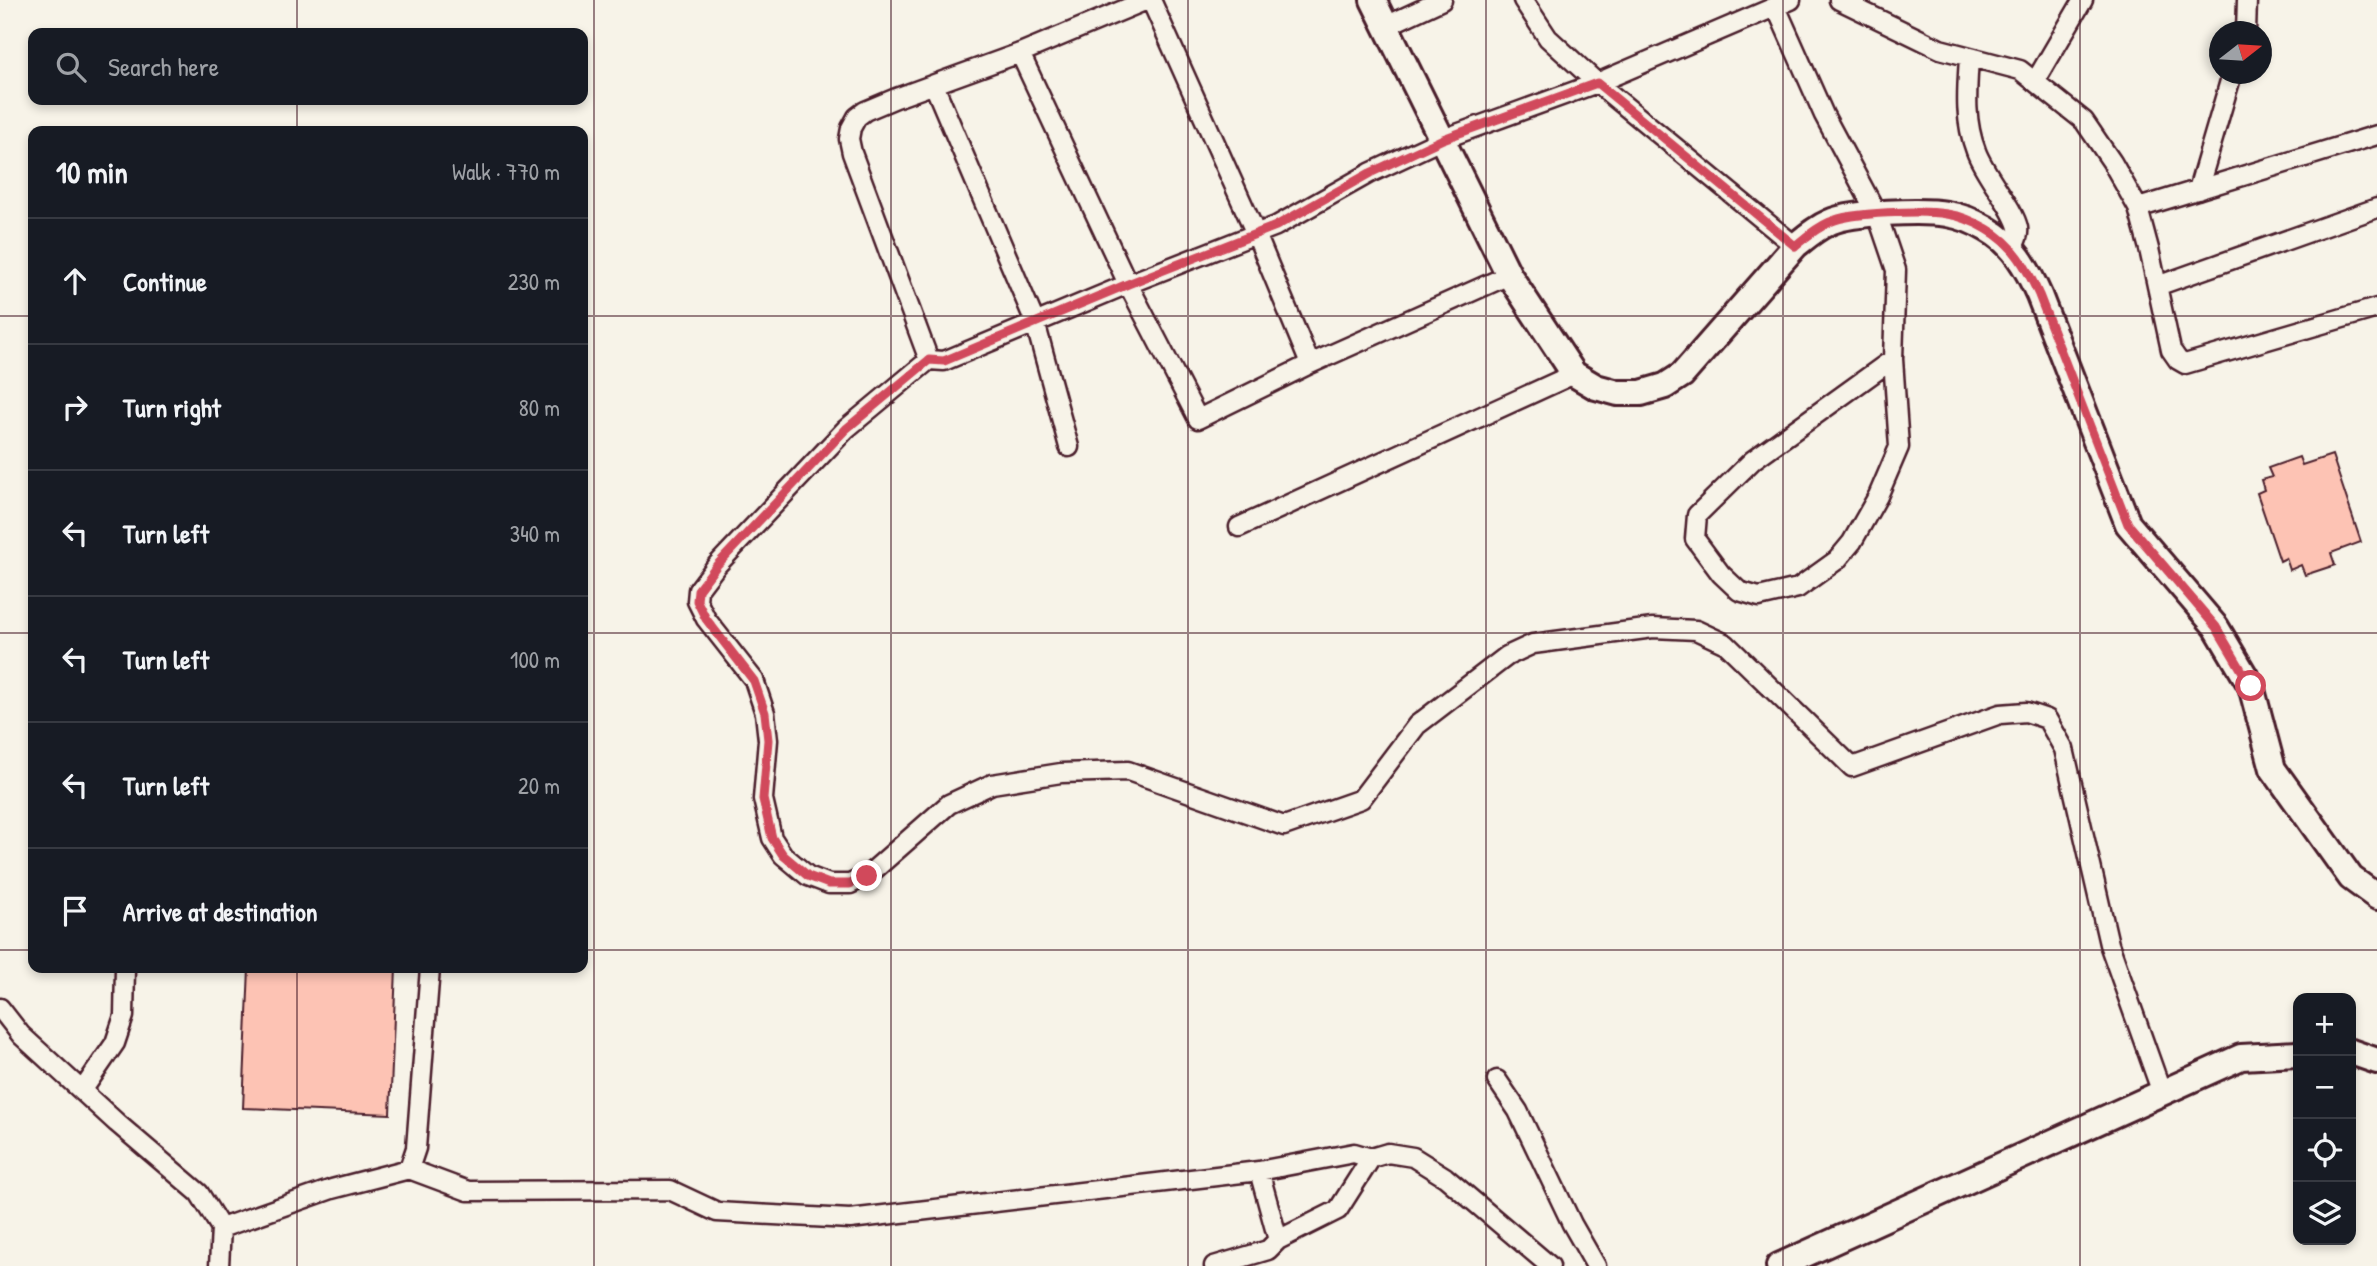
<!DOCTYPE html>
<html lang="en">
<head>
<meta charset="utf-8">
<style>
	:root { --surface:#171b24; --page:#242831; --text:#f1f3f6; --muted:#9ea1a6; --line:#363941 }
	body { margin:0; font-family:"Patrick Hand",sans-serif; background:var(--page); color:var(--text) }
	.controls { position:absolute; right:21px; bottom:21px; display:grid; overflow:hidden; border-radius:14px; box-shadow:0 4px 10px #0003 }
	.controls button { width:63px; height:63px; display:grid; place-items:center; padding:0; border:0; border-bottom:2px solid var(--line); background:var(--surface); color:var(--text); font:35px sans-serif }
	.compass { position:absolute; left:2209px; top:21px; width:63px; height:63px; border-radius:50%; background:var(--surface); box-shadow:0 4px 10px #0003; rotate:73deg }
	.stop { position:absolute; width:21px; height:21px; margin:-16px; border:5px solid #d1495b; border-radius:50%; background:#fff }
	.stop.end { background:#d1495b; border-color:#fff; box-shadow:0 2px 7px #0008 }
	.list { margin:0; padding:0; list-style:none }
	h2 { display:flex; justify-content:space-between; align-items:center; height:91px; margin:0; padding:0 28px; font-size:30px }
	h2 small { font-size:23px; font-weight:400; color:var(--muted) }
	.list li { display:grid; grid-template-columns:46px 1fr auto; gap:21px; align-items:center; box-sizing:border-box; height:126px; padding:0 28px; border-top:2px solid var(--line) }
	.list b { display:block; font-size:26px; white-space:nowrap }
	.list em { font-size:23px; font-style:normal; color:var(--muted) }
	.icon { flex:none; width:38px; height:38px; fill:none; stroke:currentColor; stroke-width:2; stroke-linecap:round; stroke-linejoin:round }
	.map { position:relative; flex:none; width:2377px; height:1266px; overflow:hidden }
	.search { position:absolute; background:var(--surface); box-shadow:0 4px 10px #0003; left:28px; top:28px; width:560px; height:77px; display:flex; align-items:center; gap:18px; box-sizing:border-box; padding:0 24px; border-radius:14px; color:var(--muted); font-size:26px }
	.panel { position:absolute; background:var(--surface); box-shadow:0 4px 10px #0003; left:28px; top:126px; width:560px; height:847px; border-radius:14px }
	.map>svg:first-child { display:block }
</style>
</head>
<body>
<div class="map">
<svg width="2377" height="1266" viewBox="0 0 2377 1266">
	<rect width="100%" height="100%" fill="#f7f3e8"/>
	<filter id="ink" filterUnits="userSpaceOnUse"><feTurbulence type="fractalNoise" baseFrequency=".0143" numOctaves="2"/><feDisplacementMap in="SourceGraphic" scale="14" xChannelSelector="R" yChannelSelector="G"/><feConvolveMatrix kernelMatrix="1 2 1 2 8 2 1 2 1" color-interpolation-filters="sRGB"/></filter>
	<g filter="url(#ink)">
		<path fill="#fdc3b4" stroke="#4a1f2b" stroke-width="2" d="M2332 455 2361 542 2331 553 2335 565 2305 575 2301 565 2290 570 2286 558 2280 561 2257 493 2264 490 2261 480 2272 477 2268 468 2299 457 2302 465Z
			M249 968H396L390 1114 243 1108Z"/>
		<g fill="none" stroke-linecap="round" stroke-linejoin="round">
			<defs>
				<path id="street" d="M1151 0 1256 234 1310 364
					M1523 0 1548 38 1597 83 1795 246
					M1791 0 1597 83 1443 139 1370 173 1276 226 1128 284 944 361 929 360 846 429 717 565 698 590 697 601 706 619 754 680 765 713 768 740 763 799 772 838 783 855 808 876 829 884H850L867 876 949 804 992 784 1061 773 1128 771 1284 826 1361 799 1417 725 1507 656 1533 644 1653 628 1696 630 1726 644 1852 767 2000 714 2026 712 2047 719 2064 749 2109 944 2162 1093
					M1839 0 1940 49 2020 70 2084 121 2112 162 2138 208 2377 135
					M1776 7 1824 115 1877 214 1896 270 1893 359 1899 447 1878 496 1852 542 1837 560 1798 588 1759 597 1739 591 1721 574 1695 539 1697 515 1753 460 1893 359
					M1386 26 1442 0
					M2246 32 2247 0
					M1020 53 1128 284 1198 419 1310 364 1509 275
					M1969 58C1967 90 1964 120 1976 151 1984 174 2014 208 2018 228 2019 236 2016 241 2012 249
					M2035 82 2083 0
					M934 85 1035 322 1069 447
					M2198 190 2232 74
					M2138 208 2149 249 2171 350 2178 360 2185 364 2377 308
					M2157 286 2377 208
					M929 360 852 153 849 139 851 128 857 117 865 111 896 98 1020 53 1147 0
					M1239 527 1574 374
					M0 1008 21 1035 117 1123 199 1193 221 1228 219 1266
					M1497 1080 1518 1111 1572 1224 1596 1266
					M82 1091 115 1043 124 1016 125 968
					M409 1169 416 1148 430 968
					M1259 1171 1278 1240
					M221 1228 332 1189 409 1169 468 1191 670 1190 717 1212 850 1219 1259 1171 1354 1153 1371 1158 1388 1153 1413 1157 1445 1177 1550 1266
					M1214 1266 1268 1250 1278 1240 1338 1210 1371 1158"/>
				<path id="secondary" d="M1373 0 1509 275 1574 374 1596 387 1618 393H1641L1665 386 1682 375 1795 246C1806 237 1816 228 1830 222 1851 212 1924 210 1947 214 1961 216 1975 222 1987 229 2014 244 2027 268 2039 295L2128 524 2216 627 2251 686 2273 769 2351 878 2377 897
					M2351 1052 2377 1061
					M1779 1266 2241 1057 2298 1054"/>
			</defs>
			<use href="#street" stroke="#4a1f2b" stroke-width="23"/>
			<use href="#secondary" stroke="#4a1f2b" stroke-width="30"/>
			<use href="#street" stroke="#f7f3e8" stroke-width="18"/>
			<use href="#secondary" stroke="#f7f3e8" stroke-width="24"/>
		</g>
	</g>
	<g fill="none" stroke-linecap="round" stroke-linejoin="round" filter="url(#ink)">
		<path stroke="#d1495b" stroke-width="9" d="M867 876 850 884H829L808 876 783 855 772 838 763 799 768 740 765 713 754 681 706 619 697 601 698 590 717 565 846 429 929 360 944 361 1128 284 1276 226 1370 173 1443 139 1597 83 1795 246C1806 237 1816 228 1830 222 1851 212 1924 210 1947 214 1961 216 1975 222 1987 229 2014 244 2027 268 2039 295L2128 524 2216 627 2251 686"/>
	</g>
	<path fill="none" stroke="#4a1f2b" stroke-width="2" stroke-opacity="0.55" d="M297 0V33M594 0V1266M891 0V1266M1188 0V1266M1486 0V1266M1783 0V1266M2080 0V1266M297 100V131M0 316H33M583 316H2377M0 633H33M583 633H2377M0 950H33M583 950H2377M297 968V1266"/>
</svg>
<div class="controls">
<button>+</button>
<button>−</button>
<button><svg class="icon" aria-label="locate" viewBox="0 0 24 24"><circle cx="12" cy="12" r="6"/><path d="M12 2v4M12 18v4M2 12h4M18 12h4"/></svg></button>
<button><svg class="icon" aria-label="layers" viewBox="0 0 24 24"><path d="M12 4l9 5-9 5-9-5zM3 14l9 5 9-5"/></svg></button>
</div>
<svg class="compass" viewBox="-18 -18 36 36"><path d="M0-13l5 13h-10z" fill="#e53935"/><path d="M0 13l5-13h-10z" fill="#9ea1a6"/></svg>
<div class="stop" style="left:2251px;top:686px"></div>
<div class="stop end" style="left:867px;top:876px"></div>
<div class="search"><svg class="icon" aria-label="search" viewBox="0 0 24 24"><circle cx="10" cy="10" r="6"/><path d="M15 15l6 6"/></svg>Search here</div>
<section class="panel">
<h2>10 min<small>Walk · 770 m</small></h2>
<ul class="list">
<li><svg class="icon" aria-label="ahead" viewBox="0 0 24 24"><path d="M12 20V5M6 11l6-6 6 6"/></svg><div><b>Continue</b></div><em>230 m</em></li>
<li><svg class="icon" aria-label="right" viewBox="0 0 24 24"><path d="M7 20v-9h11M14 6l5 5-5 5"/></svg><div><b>Turn right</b></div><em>80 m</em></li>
<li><svg class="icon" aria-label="left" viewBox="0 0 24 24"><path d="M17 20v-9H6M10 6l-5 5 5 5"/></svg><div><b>Turn left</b></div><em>340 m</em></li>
<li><svg class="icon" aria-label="left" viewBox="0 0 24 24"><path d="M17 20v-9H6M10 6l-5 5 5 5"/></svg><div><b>Turn left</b></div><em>100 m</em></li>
<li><svg class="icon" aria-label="left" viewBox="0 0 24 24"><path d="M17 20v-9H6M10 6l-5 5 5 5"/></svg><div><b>Turn left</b></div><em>20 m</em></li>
<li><svg class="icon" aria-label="arrive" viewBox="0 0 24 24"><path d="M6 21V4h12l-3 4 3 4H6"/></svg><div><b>Arrive at destination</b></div></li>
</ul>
</section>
</div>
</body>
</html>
